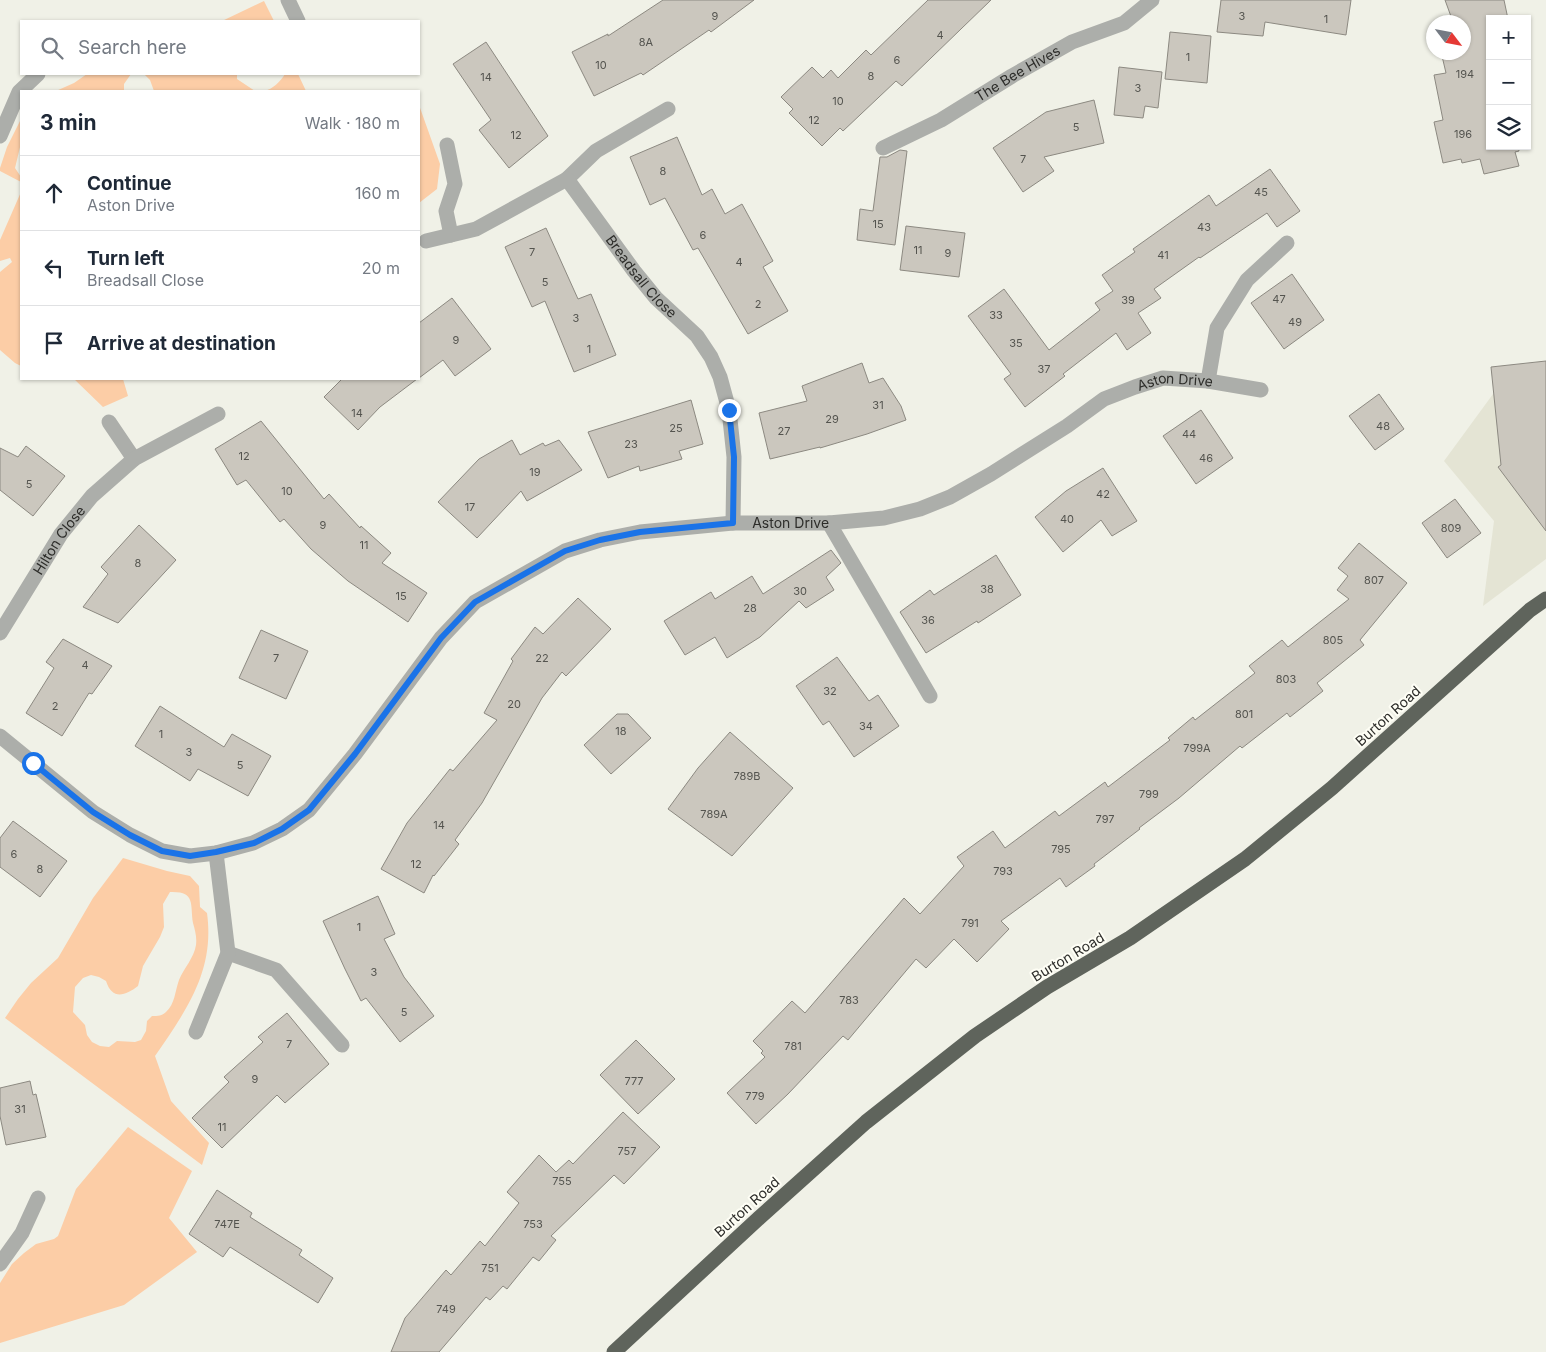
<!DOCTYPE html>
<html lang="en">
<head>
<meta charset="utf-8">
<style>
	:root { --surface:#fff; --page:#f2f2f3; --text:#1f2937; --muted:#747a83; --line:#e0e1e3 }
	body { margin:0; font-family:Inter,sans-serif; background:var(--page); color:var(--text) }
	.controls { position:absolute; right:15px; top:15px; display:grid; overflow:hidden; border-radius:0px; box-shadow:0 1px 4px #0004 }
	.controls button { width:45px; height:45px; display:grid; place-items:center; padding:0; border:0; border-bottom:1px solid var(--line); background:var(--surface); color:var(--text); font:25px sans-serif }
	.compass { position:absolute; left:1426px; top:15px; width:45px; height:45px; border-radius:50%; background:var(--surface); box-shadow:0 1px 4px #0004; rotate:122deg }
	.stop { position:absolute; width:15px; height:15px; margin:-11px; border:4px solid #1a73e8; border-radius:50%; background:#fff }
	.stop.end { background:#1a73e8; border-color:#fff; box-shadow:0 1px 5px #0008 }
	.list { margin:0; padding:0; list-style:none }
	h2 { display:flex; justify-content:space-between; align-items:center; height:65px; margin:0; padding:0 20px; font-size:21px }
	h2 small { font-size:16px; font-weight:400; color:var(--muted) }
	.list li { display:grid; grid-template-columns:32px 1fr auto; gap:15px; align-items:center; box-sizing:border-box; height:75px; padding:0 20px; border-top:1px solid var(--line) }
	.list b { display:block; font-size:19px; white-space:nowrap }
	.list p { margin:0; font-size:16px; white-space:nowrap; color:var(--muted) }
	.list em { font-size:16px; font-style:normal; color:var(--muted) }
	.icon { flex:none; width:28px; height:28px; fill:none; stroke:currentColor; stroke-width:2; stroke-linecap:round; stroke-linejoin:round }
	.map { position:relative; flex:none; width:1546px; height:1352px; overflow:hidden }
	.search { position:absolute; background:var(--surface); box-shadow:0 1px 4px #0004; left:20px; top:20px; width:400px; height:55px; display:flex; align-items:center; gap:12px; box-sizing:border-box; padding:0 18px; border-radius:0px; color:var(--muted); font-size:19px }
	.panel { position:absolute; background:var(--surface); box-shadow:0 1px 4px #0004; left:20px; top:90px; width:400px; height:290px; border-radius:0px }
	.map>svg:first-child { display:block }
</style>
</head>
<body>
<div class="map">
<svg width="1546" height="1352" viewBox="0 0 1546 1352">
	<rect width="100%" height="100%" fill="#f0f1e7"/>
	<path fill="#e4e4d4" d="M1546 388V559L1483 606 1494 521 1444 461 1493 394Z"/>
	<path fill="#fccda6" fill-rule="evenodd" d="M264 1 274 21H222Z
		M87 74H135H131L124 84V91H56L74 83Z
		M144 74H237V79L255 91H154L150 80Z
		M285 74H298L306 91H264C273 89 280 82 285 74Z
		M419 105 440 164 437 189 419 203Z
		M21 119V143L15 168 21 177V182L0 171V168L7 147Z
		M21 192V366L15 363 0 350V272L12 262 10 258 0 261V240Z
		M74 379H123L128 396 103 407Z
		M123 858 167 871 190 876 199 886 200 907 207 913C215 971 186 1011 155 1056L171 1101 209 1143 202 1165 5 1018 18 999 31 983 58 958 93 898ZM170 892C196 891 190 904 193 923 195 930 197 937 196 945 194 958 184 968 179 980 175 991 175 1004 166 1012 162 1016 158 1016 152 1016L147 1021 146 1031 141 1040 135 1042 117 1041 109 1047 100 1046 92 1042 87 1035 85 1025 73 1012 75 987 83 978 91 975 99 977 106 981C112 1000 125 996 138 986L143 966 160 937 164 927 163 904Z
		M128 1127 192 1171 169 1218 197 1252 124 1305 0 1343V1283L12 1264 24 1253 36 1244 54 1239 58 1236 76 1189Z"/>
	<path fill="#cbc7be" stroke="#8c8981" d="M663 0H754L711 32 709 30 643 75 641 73 594 96 572 52 608 34V36Z
		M928 0H991L902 86 896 81 843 131 840 128 822 146 789 113 793 109 781 97 812 67 823 78 831 70 838 78 866 50 871 55Z
		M1221 0H1351L1346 35 1265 22 1263 36 1217 32Z
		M1445 0H1504L1508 19H1490V146H1518L1519 151 1515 152 1519 166 1484 174 1480 159 1462 163 1461 159 1443 163 1434 122 1443 120 1434 75 1446 73 1442 56 1464 52V22H1453Z
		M1170 32 1211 36 1207 83 1165 79Z
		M486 42 548 136 509 168 479 130 491 120 453 64Z
		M1119 67 1162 72 1158 108 1145 106 1143 118 1114 115Z
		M1094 100 1104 143 1044 157 1054 171 1023 192 993 148 1046 112Z
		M677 137 702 195 712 189 725 214 742 204 773 261 763 267 788 311 748 334 698 248 693 250 665 198 650 205 630 157Z
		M900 150 907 151 895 245 857 240 860 209 873 211 880 157H887Z
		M1270 169 1300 211 1277 227 1267 213 1200 258 1199 257 1154 289 1161 298 1138 313 1151 333 1127 350 1116 333 1063 374 1065 376 1025 407 1004 379 1011 374 968 316 1004 289 1049 350 1100 310 1095 303 1113 291 1102 275 1135 252 1133 249 1209 195 1216 206Z
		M906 226 965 233 959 277 900 270Z
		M546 228 578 299 591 294 616 355 574 372 545 301 532 307 505 247Z
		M1292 274 1324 320 1284 349 1251 303Z
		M452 298 491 349 455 376 443 360 419 378V323Z
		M1546 361V531L1498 467 1501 465 1491 367Z
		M862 363 869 383 883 378 901 406 906 420 867 434 820 448V447L770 459 759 413 807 401 802 386Z
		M342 379H417L380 407 358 430 324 397Z
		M1379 394 1404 429 1375 450 1349 416Z
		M691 400 703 444 679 451 682 459 640 471 639 466 608 478 588 432Z
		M1201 410 1233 458 1196 484 1163 436Z
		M261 421 324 499 329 494 360 528 361 526 391 553 382 563 427 593 408 622 348 581 311 549 284 519 280 522 246 480 237 485 215 449Z
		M512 440 520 455 543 443 545 446 559 440 582 470 527 501 521 491 477 538 438 502 479 459Z
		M26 446 65 476 33 516 0 490V448L18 457Z
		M1103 468 1137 521 1112 536 1101 520 1063 552 1035 517 1066 491Z
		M1455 499 1481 533 1447 558 1422 523Z
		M139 525 176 560 118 623 83 607 108 574 101 567Z
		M1359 543 1407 583 1360 640 1364 645 1317 683 1323 691 1290 717 1287 713 1242 748 1240 746 1179 798 1139 828 1140 829 1094 864 1095 866 1066 887 1060 878 1001 921 1009 929 977 962 954 939 926 968 916 959 848 1040 843 1036 788 1094 756 1124 727 1093 765 1057 761 1053 763 1051 753 1041 792 1001 805 1013 904 898 920 914 964 866 957 857 993 831 1005 848 1055 811 1059 816 1105 782 1108 787 1170 740 1168 738 1193 717 1195 720 1255 673 1249 666 1282 640 1288 647 1349 599 1337 590 1348 576 1338 568Z
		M831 550 841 563 826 577 834 590 806 608 799 601 760 637 727 658 715 637 685 655 664 621 711 592 715 599 752 576 763 594Z
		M996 555 1021 595 978 623 977 621 926 653 900 612 930 590 934 595Z
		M578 598 611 629 566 676 562 672 542 698 482 803 455 840 459 844 434 876 433 875 424 893 381 869 407 823 450 769 453 771 497 720 484 713 513 661 511 659 535 627 543 634Z
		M261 630 308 651 286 699 239 678Z
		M63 639 112 666 92 694 89 693 62 736 26 713 54 668 46 662Z
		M837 657 869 701 878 695 899 726 854 757 829 721 823 725 796 686Z
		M160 706 224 747 232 734 271 756 248 796 198 769 190 781 135 746Z
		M617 714H628L651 738 611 774 584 745Z
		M730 732 793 788 732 856 668 809 698 768Z
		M13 821 67 861 40 897 0 867V838Z
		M378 896 395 934 384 939 404 977 434 1016 400 1042 366 998 361 1001 345 969 323 921Z
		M287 1013 329 1064 285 1103 277 1095 222 1148 192 1118 229 1082 224 1077 263 1042 258 1037Z
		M636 1040 675 1079 638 1114 600 1075Z
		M30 1081 33 1095 36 1094 46 1137 6 1145 0 1116V1088Z
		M623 1112 660 1147 624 1184 614 1175 551 1236 556 1240 539 1261 533 1257 507 1289 503 1286 490 1300 486 1297 439 1352H391L405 1318 446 1270 451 1275 480 1241 485 1246 519 1203 507 1192 539 1155 556 1172 569 1160 573 1164Z
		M217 1190 252 1213 250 1217 302 1250 299 1255 333 1278 318 1303 230 1247 223 1257 189 1234Z"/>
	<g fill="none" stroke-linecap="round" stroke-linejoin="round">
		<path stroke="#acaeaa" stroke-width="15" d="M0 136 19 92 38 74
			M447 145 455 184 446 211 451 235
			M567 179 596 151 668 109
			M1208 381 1217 328 1247 280 1287 243
			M829 523 930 696
			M228 953 276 970 342 1045"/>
		<g stroke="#acaeaa" stroke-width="15">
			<path d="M288 0 298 21"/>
			<path id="s1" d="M883 148 941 120 1012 76 1072 42 1124 23 1152 0"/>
			<path id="s2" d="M426 241 476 229 567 179 634 271 656 298 697 336 711 357 720 377 729 410 734 457 733 523"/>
			<path d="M109 422 134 459"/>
			<path id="s3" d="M0 633 61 534 92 496 134 459 218 414"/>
			<path id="s4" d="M0 736 93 812 130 835 162 851 190 856 216 853 253 843 282 829 309 810 355 754 441 638 475 602 565 551 600 540 640 532 733 523H829L884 518 920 509 950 497 991 474 1067 426 1104 399 1135 387 1163 378 1208 381 1261 390"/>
			<path d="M196 1032 228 953 216 853"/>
			<path d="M0 1264 22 1233 38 1198"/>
		</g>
		<path stroke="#5f645c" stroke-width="15" d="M614 1352 759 1218 866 1122 975 1036 1047 987 1130 938 1245 859 1332 788 1530 610 1546 599"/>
	</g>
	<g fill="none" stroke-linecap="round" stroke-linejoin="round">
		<path stroke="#1a73e8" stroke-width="6" d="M33 763 93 812 130 835 162 851 190 856 216 852 254 843 282 829 309 810 355 754 441 638 475 602 565 551 600 540 640 532 733 523 734 457 729 410"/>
	</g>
	<g text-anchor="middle" stroke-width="4" stroke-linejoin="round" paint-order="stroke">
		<g font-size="11" fill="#54544f">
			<text x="715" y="20">9</text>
			<text x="1242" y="20">3</text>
			<text x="1326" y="23">1</text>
			<text x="940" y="39">4</text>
			<text x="646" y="46">8A</text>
			<text x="1188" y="61">1</text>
			<text x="897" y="64">6</text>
			<text x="601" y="69">10</text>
			<text x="1465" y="78">194</text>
			<text x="871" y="80">8</text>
			<text x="486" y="81">14</text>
			<text x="1138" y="92">3</text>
			<text x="838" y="105">10</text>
			<text x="814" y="124">12</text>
			<text x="1076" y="131">5</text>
			<text x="1463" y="138">196</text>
			<text x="516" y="139">12</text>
			<text x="1023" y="163">7</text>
			<text x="663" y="175">8</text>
			<text x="1261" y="196">45</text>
			<text x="878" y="228">15</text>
			<text x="1204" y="231">43</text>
			<text x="703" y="239">6</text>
			<text x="918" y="254">11</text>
			<text x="532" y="256">7</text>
			<text x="948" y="257">9</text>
			<text x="1163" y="259">41</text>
			<text x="739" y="266">4</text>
			<text x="545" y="286">5</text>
			<text x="1279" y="303">47</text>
			<text x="1128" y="304">39</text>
			<text x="758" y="308">2</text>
			<text x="996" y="319">33</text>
			<text x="576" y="322">3</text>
			<text x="1295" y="326">49</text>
			<text x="456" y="344">9</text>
			<text x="1016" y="347">35</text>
			<text x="589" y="353">1</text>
			<text x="1044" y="373">37</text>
			<text x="878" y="409">31</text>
			<text x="357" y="417">14</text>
			<text x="832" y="423">29</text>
			<text x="1383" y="430">48</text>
			<text x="676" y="432">25</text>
			<text x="784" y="435">27</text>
			<text x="1189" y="438">44</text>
			<text x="631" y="448">23</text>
			<text x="244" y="460">12</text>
			<text x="1206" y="462">46</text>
			<text x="535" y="476">19</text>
			<text x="29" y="488">5</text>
			<text x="287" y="495">10</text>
			<text x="1103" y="498">42</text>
			<text x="470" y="511">17</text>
			<text x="1067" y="523">40</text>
			<text x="323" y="529">9</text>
			<text x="1451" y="532">809</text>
			<text x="364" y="549">11</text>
			<text x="138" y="567">8</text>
			<text x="1374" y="584">807</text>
			<text x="987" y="593">38</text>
			<text x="800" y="595">30</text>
			<text x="401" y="600">15</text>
			<text x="750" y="612">28</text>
			<text x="928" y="624">36</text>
			<text x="1333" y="644">805</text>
			<text x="276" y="662">7</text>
			<text x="542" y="662">22</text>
			<text x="85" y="669">4</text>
			<text x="1286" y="683">803</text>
			<text x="830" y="695">32</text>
			<text x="514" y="708">20</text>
			<text x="55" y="710">2</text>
			<text x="1244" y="718">801</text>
			<text x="866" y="730">34</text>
			<text x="621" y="735">18</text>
			<text x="161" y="738">1</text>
			<text x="1197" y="752">799A</text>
			<text x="189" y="756">3</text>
			<text x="240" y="769">5</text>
			<text x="747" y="780">789B</text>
			<text x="1149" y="798">799</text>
			<text x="714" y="818">789A</text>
			<text x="1105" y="823">797</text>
			<text x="439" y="829">14</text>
			<text x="1061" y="853">795</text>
			<text x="14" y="858">6</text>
			<text x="416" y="868">12</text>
			<text x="40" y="873">8</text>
			<text x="1003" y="875">793</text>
			<text x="970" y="927">791</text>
			<text x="359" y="931">1</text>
			<text x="374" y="976">3</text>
			<text x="849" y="1004">783</text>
			<text x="404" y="1016">5</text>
			<text x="289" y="1048">7</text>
			<text x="793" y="1050">781</text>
			<text x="255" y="1083">9</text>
			<text x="634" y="1085">777</text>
			<text x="755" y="1100">779</text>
			<text x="20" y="1113">31</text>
			<text x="222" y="1131">11</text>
			<text x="627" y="1155">757</text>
			<text x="562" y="1185">755</text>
			<text x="227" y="1228">747E</text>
			<text x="533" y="1228">753</text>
			<text x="490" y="1272">751</text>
			<text x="446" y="1313">749</text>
		</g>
		<g font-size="14" fill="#2d2d2a" stroke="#fefef5">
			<text dy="5" stroke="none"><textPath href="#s1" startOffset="154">The Bee Hives</textPath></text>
			<text dy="5" stroke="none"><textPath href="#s2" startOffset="278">Breadsall Close</textPath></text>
			<text dy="5" stroke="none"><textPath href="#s4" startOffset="1376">Aston Drive</textPath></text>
			<text dy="5" stroke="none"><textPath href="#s4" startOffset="956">Aston Drive</textPath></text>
			<text dy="5" stroke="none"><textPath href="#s3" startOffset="110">Hilton Close</textPath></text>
			<text transform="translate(1388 716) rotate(-42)" y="5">Burton Road</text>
			<text transform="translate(1068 957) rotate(-31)" y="5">Burton Road</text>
			<text transform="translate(747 1207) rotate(-42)" y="5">Burton Road</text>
		</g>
	</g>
</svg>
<div class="controls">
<button>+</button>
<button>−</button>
<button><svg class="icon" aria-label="layers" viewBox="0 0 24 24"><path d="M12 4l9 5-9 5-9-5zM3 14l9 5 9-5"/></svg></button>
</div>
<svg class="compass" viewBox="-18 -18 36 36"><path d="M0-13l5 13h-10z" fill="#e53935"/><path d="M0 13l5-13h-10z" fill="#747a83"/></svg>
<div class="stop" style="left:33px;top:763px"></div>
<div class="stop end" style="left:729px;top:410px"></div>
<div class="search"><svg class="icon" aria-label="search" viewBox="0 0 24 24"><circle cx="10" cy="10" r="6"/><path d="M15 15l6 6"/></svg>Search here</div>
<section class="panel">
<h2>3 min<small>Walk · 180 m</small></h2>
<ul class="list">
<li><svg class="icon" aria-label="ahead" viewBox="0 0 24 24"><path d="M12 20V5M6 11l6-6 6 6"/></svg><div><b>Continue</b><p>Aston Drive</p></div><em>160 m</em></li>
<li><svg class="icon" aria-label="left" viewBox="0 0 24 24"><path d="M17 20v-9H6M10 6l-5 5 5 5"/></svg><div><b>Turn left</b><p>Breadsall Close</p></div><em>20 m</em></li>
<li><svg class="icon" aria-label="arrive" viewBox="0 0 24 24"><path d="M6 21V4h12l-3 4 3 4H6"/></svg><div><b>Arrive at destination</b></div></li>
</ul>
</section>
</div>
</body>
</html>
